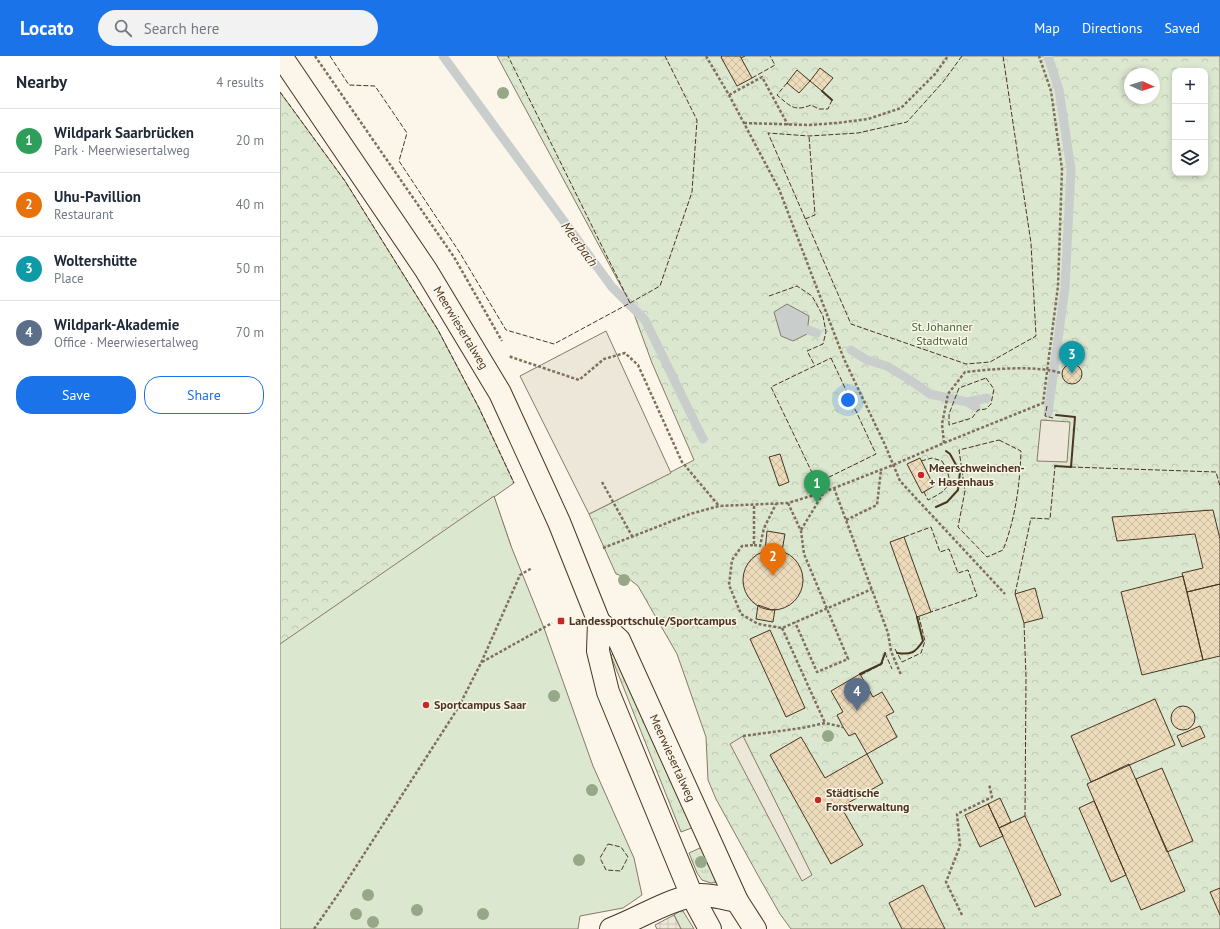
<!DOCTYPE html>
<html lang="en">
<head>
<meta charset="utf-8">
<style>
	:root { --surface:#fff; --page:#f2f2f3; --text:#1f2937; --muted:#747a83; --line:#e0e1e3; --accent:#1a73e8 }
	body { margin:0; font-family:"PT Sans",sans-serif; background:var(--page); color:var(--text) }
	.controls { position:absolute; right:12px; top:12px; display:grid; overflow:hidden; border-radius:8px; box-shadow:0 2px 6px #0003 }
	.controls button { width:36px; height:36px; display:grid; place-items:center; padding:0; border:0; border-bottom:1px solid var(--line); background:var(--surface); color:var(--text); font:20px sans-serif }
	.compass { position:absolute; left:844px; top:12px; width:36px; height:36px; border-radius:50%; background:var(--surface); box-shadow:0 2px 6px #0003; rotate:93deg }
	.you { position:absolute; left:568px; top:344px; width:14px; height:14px; margin:-10px; border:3px solid #fff; border-radius:50%; background:#1a73e8; box-shadow:0 0 0 6px #1a73e833 }
	.badge { display:grid; place-items:center; width:26px; height:26px; border-radius:50%; background:var(--accent); color:#fff; font-size:13px; font-weight:700 }
	.pin { position:absolute; translate:-50% -33px; filter:drop-shadow(0 1px 2px #0008) }
	.pin::after { content:''; position:absolute; top:21px; width:14px; height:12px; background:inherit; clip-path:polygon(0 0,100% 0,50% 100%) }
	.list { margin:0; padding:0; list-style:none }
	h2 { display:flex; justify-content:space-between; align-items:center; height:52px; margin:0; padding:0 16px; font-size:17px }
	h2 small { font-size:13px; font-weight:400; color:var(--muted) }
	.list li { display:grid; grid-template-columns:26px 1fr auto; gap:12px; align-items:center; box-sizing:border-box; height:64px; padding:0 16px; border-top:1px solid var(--line) }
	.list b { display:block; font-size:15px; white-space:nowrap }
	.list p { margin:0; font-size:13px; white-space:nowrap; color:var(--muted) }
	.list em { font-size:13px; font-style:normal; color:var(--muted) }
	.actions { display:flex; gap:8px; padding:12px 16px }
	.actions a { flex:1; padding:9px 0; border:1px solid var(--accent); border-radius:16px; text-align:center; font-size:14px; color:var(--accent) }
	.actions .main { background:var(--accent); color:#fff }
	.icon { flex:none; width:22px; height:22px; fill:none; stroke:currentColor; stroke-width:2; stroke-linecap:round; stroke-linejoin:round }
	.map { position:relative; flex:none; width:940px; height:873px; overflow:hidden }
	header { display:flex; align-items:center; gap:24px; box-sizing:border-box; height:56px; padding:0 20px; background:var(--accent); color:#fff }
	header strong { font-size:19px }
	nav { display:flex; gap:22px; margin-inline-start:auto; font-size:14px }
	.search { width:280px; height:36px; background:var(--page); display:flex; align-items:center; gap:10px; box-sizing:border-box; padding:0 14px; border-radius:22px; color:var(--muted); font-size:15px }
	main { display:flex }
	aside { flex:1; background:var(--surface) }
	.map>svg:first-child { display:block }
</style>
</head>
<body>
<header>
<strong>Locato</strong>
<div class="search"><svg class="icon" aria-label="search" viewBox="0 0 24 24"><circle cx="10" cy="10" r="6"/><path d="M15 15l6 6"/></svg>Search here</div>
<nav><a>Map</a><a>Directions</a><a>Saved</a></nav>
</header>
<main>
<aside>
<h2>Nearby<small>4 results</small></h2>
<ul class="list">
<li><span class="badge" style="background:#2e9e5b">1</span><div><b>Wildpark Saarbrücken</b><p>Park · Meerwiesertalweg</p></div><em>20 m</em></li>
<li><span class="badge" style="background:#e8710a">2</span><div><b>Uhu-Pavillion</b><p>Restaurant</p></div><em>40 m</em></li>
<li><span class="badge" style="background:#0f9aa8">3</span><div><b>Woltershütte</b><p>Place</p></div><em>50 m</em></li>
<li><span class="badge" style="background:#5c6f8a">4</span><div><b>Wildpark-Akademie</b><p>Office · Meerwiesertalweg</p></div><em>70 m</em></li>
</ul>
<div class="actions"><a class="main">Save</a><a>Share</a></div>
</aside>
<div class="map">
<svg width="940" height="873" viewBox="0 0 940 873">
	<defs>
		<pattern id="grass-tufts" width="24" height="20" patternUnits="userSpaceOnUse"><rect width="24" height="20" fill="#dce7d0"/><path d="M3 7l-1-3M5 7V3M7 7l1-3M15 17l-1-3M17 17v-4M19 17l1-3" fill="none" stroke="#bec7b2"/></pattern>
		<pattern id="forest-crowns" width="20" height="18" patternUnits="userSpaceOnUse"><rect width="20" height="18" fill="#dce7d0"/><path d="M2 6a3 3 0 1 1 6 0M12 15a3 3 0 1 1 6 0" fill="none" stroke="#bec7b2"/></pattern>
		<pattern id="plaza-grid" width="8" height="8" patternUnits="userSpaceOnUse"><rect width="8" height="8" fill="#ede7d9"/><path d="M0 4h8M4 0v8" fill="none" stroke="#cdc7ba"/></pattern>
		<pattern id="building-cross-hatch" width="8" height="8" patternUnits="userSpaceOnUse"><rect width="8" height="8" fill="#ecdcbc"/><path d="M0 0l8 8M0 8l8-8" fill="none" stroke="#ccbda1"/></pattern>
	</defs>
	<rect width="100%" height="100%" fill="#fbf6e9"/>
	<path fill="url(#grass-tufts)" stroke="#887966" d="M332 598H335L414 771 401 776 331 600Z
		M422 791 437 826 431 827 422 824 417 817 409 797Z
		M400 855H403L414 873H401L394 859Z"/>
	<path fill="url(#forest-crowns)" stroke="#887966" fill-rule="evenodd" d="M217 0H940V873H511L500 858 480 823 436 743 428 724 426 681 397 598 358 530 348 522 336 518 309 458 333 446 414 404 372 307 350 247ZM895 15H925V117H895ZM850 18H874V42H850Z
		M0 36 65 125 158 274 199 352 234 427 214 441 231 490 0 840Z"/>
	<path fill="#dce7d0" stroke="#887966" d="M214 440 231 490 264 572 313 710 354 802 362 839 343 852 300 860 298 873H0V588Z"/>
	<path fill="#ede7d9" stroke="#887966" d="M326 275 391 417 309 458 240 320Z
		M761 364 790 366 787 406 757 405Z
		M463 680 532 819 522 825 450 688Z"/>
	<path fill="url(#plaza-grid)" stroke="#887966" d="M394 859 401 873H377L375 869Z"/>
	<path fill="#c9cecd" stroke="#887966" d="M507 248 529 260 527 278 513 285 501 280 494 256Z"/>
	<g fill="none" stroke-linecap="round" stroke-linejoin="round">
		<path stroke="#c9cecd" stroke-width="9" d="M163 0 332 231 365 264 423 383
			M528 274 537 277
			M571 294 587 304 607 310 630 324 650 338 687 346 696 351
			M687 346 707 342
			M768 357 785 232 791 113 779 34 768 0"/>
	</g>
	<path fill="url(#building-cross-hatch)" stroke="#4a3520" d="M442 0H460L472 22 457 30 442 3 441 1Z
		M540 12 553 22 542 35 530 25Z
		M517 14 530 25 519 37 507 27Z
		M782 318a10 10 0 1 1 20 0a10 10 0 1 1-20 0Z
		M500 398 509 426 499 430 489 401Z
		M640 402 654 430 642 437 627 408Z
		M933 454 940 483V528L907 536 902 517 923 512 915 478 837 485 832 461Z
		M487 475 505 478 502 495 487 494 485 495Z
		M624 481 651 556 637 561 610 486Z
		M463 524a30 30 0 1 1 60 0a30 30 0 1 1-60 0Z
		M903 520 923 604 862 619 841 536Z
		M940 528V600L923 604 907 536Z
		M755 532 763 562 744 567 735 538Z
		M478 549 492 554 495 553 493 566 476 563Z
		M490 574 525 652 506 661 470 583Z
		M580 618 593 641 602 636 614 656 606 660 617 681 587 698 575 677 569 680 563 671 557 659 563 656 551 635Z
		M875 643 895 689 811 726 791 680Z
		M891 662a12 12 0 1 1 24 0a12 12 0 1 1-24 0Z
		M920 670 925 681 902 691 897 680Z
		M521 681 545 722 587 698 603 727 561 751 583 789 551 808 490 699Z
		M849 708 905 835 861 854 807 728Z
		M882 712 913 785 887 796 856 723Z
		M720 742 731 766 719 772 708 748Z
		M814 745 846 819 831 826 799 752Z
		M708 748 723 780 700 791 685 759Z
		M745 760 781 839 755 851 719 772Z
		M643 829 665 873H622L609 847Z
		M940 832V859L930 836Z"/>
	<g fill="none" stroke-linecap="round" stroke-linejoin="round">
		<defs>
			<path id="minor" d="M331 873C358 863 383 846 411 840 426 837 442 842 457 845"/>
			<g id="major">
				<path id="s1" d="M1 0 146 214 220 337 279 466 319 566 339 584 457 845 475 873"/>
				<path d="M319 566 318 595 328 636 412 840 430 873"/>
			</g>
		</defs>
		<use href="#minor" stroke="#4a3520" stroke-width="24"/>
		<use href="#major" stroke="#4a3520" stroke-width="24"/>
		<path stroke="#7f6f5c" stroke-width="2.5" stroke-dasharray="3 2" stroke-linecap="butt" d="M35 0 174 201 222 285
			M426 0 449 39 499 133 564 303 605 389 620 425 725 538
			M449 39 482 21 508 69
			M464 67 529 69 557 67 588 63 621 52 655 18 668 0
			M230 300 231 301 299 324 324 303 345 297 358 309 402 406 439 450
			M664 387 662 368 668 338 685 316C712 313 756 309 781 317
			M322 426 352 480
			M554 432 608 577 611 595 621 619
			M508 447 521 475 524 498 568 603 537 616 515 566
			M474 450V489L462 490 452 504 449 529 461 558 478 568 502 572 592 533
			M566 464 597 449 601 414
			M521 474 544 436
			M474 489 480 490 484 472 496 448
			M323 492 410 458 439 450 508 447 544 436 613 409 664 387 763 347 778 230 782 113 771 35 759 0
			M502 572 545 667
			M202 606 272 567
			M463 680 522 672 545 667 563 671
			M682 859 666 826 680 790 677 758 712 741 709 728
			M34 873 59 837 178 652 201 607 240 519 252 512"/>
		<use href="#minor" stroke="#fbf6e9" stroke-width="22"/>
		<use href="#major" stroke="#fbf6e9" stroke-width="22"/>
		<path stroke="#4a3520" stroke-width="1" stroke-dasharray="5 2" stroke-linecap="butt" d="M50 0 69 29 95 30 127 77 119 105 180 197 226 274 274 288 350 247 228 0
			M682 0 663 26 627 66 578 77 529 80 488 77 571 268 686 308 710 306 756 280 751 187 723 0
			M461 2 465 0
			M472 22 495 9 490 0
			M507 27 497 39C510 50 514 56 531 49L539 53H548L552 44
			M0 36 65 125 158 274 199 352 234 427
			M525 163 535 159 529 80
			M489 240 517 230 532 240 543 260 546 276 543 288 527 295 535 310
			M350 247 380 230 412 136 417 64 385 0
			M551 302 596 398 537 427 491 331Z
			M706 322 714 333 711 348 706 353 698 354 692 362 669 369V358L679 332Z
			M767 350 765 360 773 362
			M719 384 741 395C740 429 735 464 723 494L707 501 678 471 685 435 679 394Z
			M641 405 652 402 662 405C675 427 670 433 648 444L644 436
			M791 411 936 416 940 430
			M624 481 651 471 660 496 669 493 678 517 688 514 697 540 651 556
			M735 538 751 462 770 463 775 410
			M744 567 746 621 745 760
			M615 593 622 606 641 597 645 585 639 561
			M581 619 602 608 605 597 612 613
			M328 788 341 791 348 801 341 815 326 814 320 802Z"/>
		<path stroke="#4a3520" stroke-width="2" d="M542 35 552 44
			M775 410 791 411 795 361 776 359
			M656 451 667 446 678 434 680 416 670 398 666 395
			M617 597C631 599 635 597 643 585L637 561
			M580 618 601 608 605 597"/>
	</g>
	<g fill="#96a887">
		<circle cx="223" cy="37" r="6"/>
		<circle cx="344" cy="524" r="6"/>
		<circle cx="274" cy="640" r="6"/>
		<circle cx="548" cy="680" r="6"/>
		<circle cx="312" cy="734" r="6"/>
		<circle cx="299" cy="804" r="6"/>
		<circle cx="421" cy="806" r="6"/>
		<circle cx="88" cy="839" r="6"/>
		<circle cx="137" cy="854" r="6"/>
		<circle cx="76" cy="858" r="6"/>
		<circle cx="203" cy="858" r="6"/>
		<circle cx="93" cy="866" r="6"/>
	</g>
	<g fill="#c62828" stroke="#fbf6e9" stroke-width="1.5">
		<circle cx="641" cy="419" r="4"/>
		<rect x="277" y="561" width="8" height="8" rx="2"/>
		<circle cx="146" cy="649" r="4"/>
		<circle cx="538" cy="744" r="4"/>
	</g>
	<g text-anchor="middle" stroke-width="3" stroke-linejoin="round" paint-order="stroke">
		<g font-size="12" fill="#436837" stroke="#fbf6e9">
			<text x="662" y="275">St. Johanner<tspan x="662" dy="14">Stadtwald</tspan></text>
		</g>
		<g font-size="12" fill="#4a3520" stroke="#fbf6e9">
			<text dy="4" stroke="none"><textPath href="#s1" startOffset="326">Meerwiesertalweg</textPath></text>
			<text dy="4" stroke="none"><textPath href="#s1" startOffset="808">Meerwiesertalweg</textPath></text>
		</g>
		<g font-size="12" font-weight="bold" fill="#4a3520" stroke="#fbf6e9" text-anchor="start">
			<text x="649" y="416">Meerschweinchen-<tspan x="649" dy="14">+ Hasenhaus</tspan></text>
			<text x="289" y="569">Landessportschule/Sportcampus</text>
			<text x="154" y="653">Sportcampus Saar</text>
			<text x="546" y="741">Städtische<tspan x="546" dy="14">Forstverwaltung</tspan></text>
		</g>
		<g font-size="13" font-style="italic" fill="#4a3520" stroke="#fbf6e9">
			<text transform="translate(300 188) rotate(54)" y="5">Meerbach</text>
		</g>
	</g>
</svg>
<div class="controls">
<button>+</button>
<button>−</button>
<button><svg class="icon" aria-label="layers" viewBox="0 0 24 24"><path d="M12 4l9 5-9 5-9-5zM3 14l9 5 9-5"/></svg></button>
</div>
<svg class="compass" viewBox="-18 -18 36 36"><path d="M0-13l5 13h-10z" fill="#e53935"/><path d="M0 13l5-13h-10z" fill="#747a83"/></svg>
<div class="you"></div>
<div class="pin badge" style="left:537px;top:447px;background:#2e9e5b">1</div>
<div class="pin badge" style="left:493px;top:520px;background:#e8710a">2</div>
<div class="pin badge" style="left:792px;top:318px;background:#0f9aa8">3</div>
<div class="pin badge" style="left:577px;top:655px;background:#5c6f8a">4</div>
</div>
</main>
</body>
</html>
